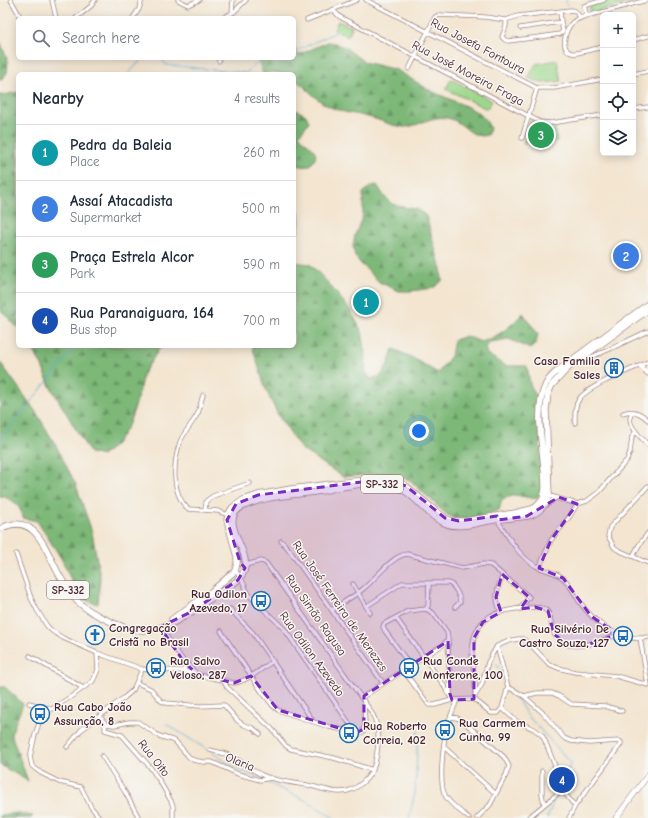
<!DOCTYPE html>
<html lang="en">
<head>
<meta charset="utf-8">
<style>
	:root { --surface:#fff; --page:#f6f6f7; --text:#1f2937; --muted:#747a83; --line:#e0e1e3; --accent:#7c3aed }
	body { margin:0; font-family:"Comic Neue",sans-serif; background:var(--page); color:var(--text) }
	.controls { position:absolute; right:12px; top:12px; display:grid; overflow:hidden; border-radius:6px; box-shadow:0 2px 10px #0003 }
	.controls button { width:36px; height:36px; display:grid; place-items:center; padding:0; border:0; border-bottom:1px solid var(--line); background:var(--surface); color:var(--text); font:20px sans-serif }
	.you { position:absolute; left:419px; top:431px; width:14px; height:14px; margin:-10px; border:3px solid #fff; border-radius:50%; background:#1a73e8; box-shadow:0 0 0 6px #1a73e833 }
	.badge { display:grid; place-items:center; width:26px; height:26px; border-radius:50%; background:var(--accent); color:#fff; font-size:13px; font-weight:700 }
	.pin { position:absolute; translate:-50% -50%; border:2px solid #fff; box-shadow:0 1px 4px #0006 }
	.list { margin:0; padding:0; list-style:none }
	h2 { display:flex; justify-content:space-between; align-items:center; height:52px; margin:0; padding:0 16px; font-size:17px }
	h2 small { font-size:13px; font-weight:400; color:var(--muted) }
	.list li { display:grid; grid-template-columns:26px 1fr auto; gap:12px; align-items:center; box-sizing:border-box; height:56px; padding:0 16px; border-top:1px solid var(--line) }
	.list b { display:block; font-size:15px; white-space:nowrap }
	.list p { margin:0; font-size:13px; white-space:nowrap; color:var(--muted) }
	.list em { font-size:13px; font-style:normal; color:var(--muted) }
	.icon { flex:none; width:22px; height:22px; fill:none; stroke:currentColor; stroke-width:2; stroke-linecap:round; stroke-linejoin:round }
	.map { position:relative; flex:none; width:648px; height:818px; overflow:hidden }
	.search { position:absolute; background:var(--surface); box-shadow:0 2px 10px #0003; left:16px; top:16px; width:280px; height:44px; display:flex; align-items:center; gap:10px; box-sizing:border-box; padding:0 14px; border-radius:6px; color:var(--muted); font-size:15px }
	.panel { position:absolute; background:var(--surface); box-shadow:0 2px 10px #0003; left:16px; top:72px; width:280px; height:276px; border-radius:6px }
	.map>svg:first-child { display:block }
</style>
</head>
<body>
<div class="map">
<svg width="648" height="818" viewBox="0 0 648 818">
	<defs>
		<pattern id="forest-firs" width="22" height="20" patternUnits="userSpaceOnUse"><rect width="22" height="20" fill="#7db878"/><path d="M5 1l3.5 6h-7zM16 11l3.5 6h-7z" fill="#689563"/></pattern>
	</defs>
	<rect width="100%" height="100%" fill="#f6f6f2"/>
	<filter id="ink" filterUnits="userSpaceOnUse"><feTurbulence type="fractalNoise" baseFrequency=".025" numOctaves="2"/><feDisplacementMap in="SourceGraphic" scale="8" xChannelSelector="R" yChannelSelector="G"/><feConvolveMatrix kernelMatrix="1 2 1 2 8 2 1 2 1" color-interpolation-filters="sRGB"/></filter>
	<filter id="wash" filterUnits="userSpaceOnUse"><feTurbulence type="fractalNoise" baseFrequency=".012" numOctaves="4" result="noise"/><feDisplacementMap in="SourceGraphic" scale="16" xChannelSelector="R" yChannelSelector="G"/><feGaussianBlur stdDeviation="0.9" result="paint"/><feColorMatrix in="noise" values="0 0 0 0 0 0 0 0 0 0 0 0 0 0 0 0 0 1.4 0 .05"/><feComposite in="paint" operator="in"/></filter>
	<g filter="url(#wash)">
		<rect width="100%" height="100%" fill="#f3e5d0"/>
		<path fill="#9cd88c" stroke="#737c5c" d="M612 0H640L590 13V6Z
			M338 21 352 27 348 36 334 30Z
			M557 60 561 81 542 83 528 78 536 64Z
			M451 79 492 101 487 109 446 89Z
			M531 121 543 126H555L557 141 523 144Z"/>
		<path fill="url(#forest-firs)" stroke="#646c52" d="M0 41 8 61 7 73 0 81Z
			M328 42 335 43 346 48 364 62 397 70 429 90 470 108 480 114 487 122 490 129 487 135C471 140 464 121 447 118 431 115 420 126 405 127 394 127 383 121 372 118 353 113 337 113 320 101 311 94 304 85 294 79V74H282L274 72 263 74 257 58H294V46L298 55Z
			M18 92V328L0 310V94V96Z
			M294 109 306 115 309 122 299 135C304 144 324 150 312 163 307 169 301 166 294 164Z
			M377 185 384 196 392 204 403 207 417 209 426 216 441 269 442 281 433 288 411 291H399L379 282 363 266 355 257 353 246 355 235 363 215V193L371 186Z
			M294 202C302 215 301 228 294 241Z
			M294 262 310 264 329 284 350 310 362 332 366 354 365 371 371 379 381 376 389 362 393 349 411 357 438 373 451 356 454 340 466 336 481 342C500 336 510 327 523 313L538 334 536 344 530 349 509 339 490 342 485 348 487 354 506 366H527L530 384 537 398 543 489 536 499 516 495 502 499 499 510 477 518 456 519 446 514 410 480 388 473 343 477 301 449 279 417 266 390 252 346H294Z
			M31 346H161L143 374 136 404 128 426 116 444 102 456 90 453 50 386 42 366Z
			M0 362 36 412 55 444 76 485 92 532 100 577 98 604 85 600 75 588 61 558 37 521 23 518C20 504 13 499 0 496Z
			M0 687H5L23 704 11 734 28 781 0 765Z
			M17 813 33 816 31 818H0V815Z"/>
		<g fill="none" stroke-linecap="round" stroke-linejoin="round">
			<path stroke="#5daad6" stroke-width="1" d="M566 0 567 5
				M294 52 336 32
				M161 58 166 65 246 73 263 58
				M128 74 143 58
				M0 440 76 346
				M496 664 503 675
				M513 692 527 715 571 763 562 784
				M166 724 208 750
				M211 752 236 768 257 778
				M264 781 307 801 334 818
				M409 818 415 793 418 731
				M547 818 556 796"/>
		</g>
	</g>
	<g filter="url(#ink)">
		<g fill="none" stroke-linecap="round" stroke-linejoin="round">
			<defs>
				<path id="minor" d="M11 0 21 18
					M52 0 56 18
					M178 0 188 5 199 0
					M366 0 537 88H554L603 79
					M333 10 340 17 540 122 551 123 603 115
					M232 13 233 0
					M587 16 584 6 604 0
					M76 18 91 6 95 0
					M133 18 139 9 142 0
					M223 18 234 12 246 0
					M307 20 357 0
					M506 20V26L502 37 505 40 508 41 540 37 560 34 563 31 561 22
					M520 28 561 22 560 11
					M633 40 648 36
					M603 47 577 53C558 56 564 29 573 22 580 16 591 15 599 13 615 9 631 4 647 0
					M218 58 219 61
					M409 69 435 17 439 15 485 17 506 20 518 16 571 10 575 11 581 18
					M633 74 648 71
					M633 109 648 107
					M522 138 537 88
					M582 361 610 349 648 331
					M640 366 648 374
					M203 395C201 401 200 408 198 413 193 423 184 432 180 442 173 463 171 493 188 509L218 511 228 515
					M633 412C623 422 641 437 648 445
					M623 413C633 409 641 413 648 420
					M575 423C575 416 574 408 578 401 584 387 633 369 648 362
					M648 486 610 527 608 536 614 547 618 550 648 563
					M547 495 577 504 587 501 599 492 627 460 630 452 632 437 636 431
					M547 505 554 499 558 498
					M205 510 206 501 213 496 250 483
					M498 519 500 524C511 541 520 558 538 567 546 571 556 572 563 578 570 584 574 593 579 601 593 622 621 644 648 637
					M281 541 287 547 383 683
					M16 554 31 598 37 610 47 626 52 631 63 638 97 653 142 669 183 671 234 683C248 681 261 669 273 661
					M633 556 639 545 648 533
					M539 568 551 540 570 516 577 504
					M235 571C244 578 244 589 251 597 262 609 274 618 285 630L356 733
					M353 584 370 613
					M367 606 402 583H449C455 586 460 596 460 602L455 607
					M230 609 253 633 313 721
					M426 609 428 606 429 583
					M332 610C342 603 353 597 363 589 376 579 391 556 407 554L462 568 484 564 491 565 529 597 520 609
					M501 612C494 599 497 588 503 575
					M396 618 443 684 452 700
					M160 627 184 662 185 668 183 671
					M221 631 262 692 273 706 278 710 329 727 360 733 363 732 365 724 364 703
					M640 638 648 685
					M448 639 450 693
					M497 646 508 687 524 696 543 713 564 738 571 741 589 743 619 741 621 742V744L575 806 569 818
					M97 653 98 670 93 681 75 694 46 713 41 717 35 735 30 757 32 766 41 773 59 782 81 787 91 807 100 818
					M30 656 83 688
					M185 662 196 673
					M403 670 429 705H435L452 700 474 699
					M223 680 227 687 272 729 286 746 291 749 334 758 373 770
					M137 683 151 689 161 701 166 703 200 706 224 705 238 721 244 725 253 728 260 734
					M475 696 482 684 488 662 497 646 509 641 518 639H523L532 646 549 664 558 668 575 672 616 676 648 685
					M524 696 537 693H552L559 696 571 704 605 706 622 711
					M361 698 444 644 448 639 447 632 433 613 426 609 408 611 384 624 383 627 385 631 410 665
					M474 699C479 681 468 657 474 638 476 630 481 623 487 618 496 611 534 604 544 609 552 613 550 623 553 631 562 657 601 642 618 634
					M474 699 491 713H498L502 708 508 687
					M457 700C453 710 448 721 446 732 443 746 438 786 446 797 451 805 461 812 469 818
					M29 703 52 709
					M502 708 516 721 534 729 542 735 545 741 557 771 562 790 575 806
					M99 716 106 724 114 725 129 722H138L159 736 175 741 189 757 193 760 203 762H212L238 774 260 780 271 778
					M451 717 457 718 463 721 504 757 509 766 506 775 490 805 477 818
					M105 724V730L122 735 150 767 159 780 171 801 173 806V818
					M67 747 81 730 125 697 133 690 142 669
					M444 747 496 794
					M210 750C217 752 224 753 231 756 242 761 251 770 262 775 276 781 292 783 307 785 317 787 329 792 340 792 356 792 371 778 375 763 379 745 381 726 370 710L266 563 261 561 245 565
					M102 756 125 792 139 818
					M542 771V794L544 804
					M528 818 562 790"/>
				<path id="secondary" d="M616 818 648 775"/>
				<path id="primary" d="M0 529C31 512 43 542 54 565 60 577 67 589 76 600 88 612 111 623 127 628 141 632 155 630 168 625 184 619 198 607 212 598 220 592 230 587 238 580 241 577 244 573 245 568 250 550 216 518 244 506 268 495 296 495 322 491 344 487 371 479 394 486 412 491 422 509 437 519 456 532 474 523 494 520 507 518 520 518 532 515 541 511 546 505 549 495L546 410 548 394 552 385 568 368 648 310
					M172 619 212 591 235 571 237 563V557L227 520 228 515 232 508 243 500 258 495 291 489 354 481 386 479 397 481 406 486 432 508 445 518 452 521H465L515 513 532 509 537 506 543 499 545 489C546 458 532 412 546 384 549 377 555 373 561 368L648 304"/>
			</defs>
			<use href="#minor" stroke="#9e827e" stroke-width="5"/>
			<use href="#secondary" stroke="#9e827e" stroke-width="6"/>
			<use href="#primary" stroke="#9e827e" stroke-width="7"/>
			<use href="#minor" stroke="#fff" stroke-width="3.5"/>
			<use href="#secondary" stroke="#fff" stroke-width="5"/>
			<use href="#primary" stroke="#fff" stroke-width="5.5"/>
		</g>
	</g>
	<path fill="#7b2cbf" fill-opacity="0.2" stroke="#7b2cbf" stroke-width="3" stroke-dasharray="8 5" stroke-linejoin="round" d="M386 479 406 486 445 518 459 521 497 516 498 520 527 516 559 497 577 504 551 540 539 568 563 578 591 616 618 634 593 643 575 646 565 643 554 634 548 611 535 607 520 609 529 597 502 574 496 597 501 612 483 622 474 638V699L452 700 450 694 448 641 364 696V729L356 733 278 710 251 676 234 683 197 674 184 662 160 627 191 612 238 580 245 568 240 562 227 520 236 504 258 495Z"/>
	<defs>
		<symbol id="building-ring" viewBox="-11 -11 22 22"><circle r="9.5" fill="#f6f6f2" stroke="#1f6fb2" stroke-width="1.5"/><path d="M-4-6H4V6H1V3H-1V6H-4ZM-2.5-4.3h1.7v1.8h-1.7ZM.8-4.3h1.7v1.8H.8ZM-2.5-1h1.7V.8h-1.7ZM.8-1h1.7V.8H.8Z" fill="#1f6fb2"/></symbol>
		<symbol id="bus-ring" viewBox="-11 -11 22 22"><circle r="9.5" fill="#f6f6f2" stroke="#1f6fb2" stroke-width="1.5"/><path d="M-5-6H5V4H4V6H2V4H-2V6H-4V4H-5ZM-3.5-4V0h7V-4ZM-3.5 1.2v1.5H-2V1.2ZM2 1.2v1.5H3.5V1.2Z" fill="#1f6fb2"/></symbol>
		<symbol id="church-ring" viewBox="-11 -11 22 22"><circle r="9.5" fill="#f6f6f2" stroke="#1f6fb2" stroke-width="1.5"/><path d="M-1.2-6h2.4v3.5h3.3v2.4h-3.3V6h-2.4V-.1h-3.3v-2.4h3.3Z" fill="#1f6fb2"/></symbol>
	</defs>
	<g fill-rule="evenodd">
		<use href="#building-ring" x="603" y="357" width="22" height="22"/>
		<use href="#bus-ring" x="250" y="590" width="22" height="22"/>
		<use href="#church-ring" x="84" y="624" width="22" height="22"/>
		<use href="#bus-ring" x="612" y="625" width="22" height="22"/>
		<use href="#bus-ring" x="145" y="657" width="22" height="22"/>
		<use href="#bus-ring" x="398" y="657" width="22" height="22"/>
		<use href="#bus-ring" x="29" y="703" width="22" height="22"/>
		<use href="#bus-ring" x="434" y="719" width="22" height="22"/>
		<use href="#bus-ring" x="338" y="722" width="22" height="22"/>
	</g>
	<g text-anchor="middle" stroke-width="3" stroke-linejoin="round" paint-order="stroke">
		<g fill="#f6f6f2" stroke="#7e6067" stroke-width="1">
			<rect x="361" y="475" width="42" height="18" rx="3"/>
			<rect x="47" y="581" width="42" height="18" rx="3"/>
		</g>
		<g font-size="11" font-weight="bold" fill="#4a1f2b">
			<text x="382" y="488">SP-332</text>
			<text x="68" y="594">SP-332</text>
		</g>
		<g font-size="12" fill="#4a1f2b" stroke="#f6f6f2">
			<text transform="translate(478 46) rotate(28)" y="4">Rua Josefa Fontoura</text>
			<text transform="translate(468 73) rotate(28)" y="4">Rua José Moreira Fraga</text>
			<text transform="translate(340 606) rotate(55)" y="4">Rua José Ferreira de Menezes</text>
			<text transform="translate(316 615) rotate(55)" y="4">Rua Simão Ragusa</text>
			<text transform="translate(312 654) rotate(54)" y="4">Rua Odilon Azevedo</text>
			<text transform="translate(154 758) rotate(52)" y="4">Rua Oito</text>
			<text transform="translate(240 762) rotate(22)" y="4">Olaria</text>
		</g>
		<g font-size="12" font-weight="bold" fill="#4a1f2b" stroke="#f6f6f2" text-anchor="start">
			<text x="600" y="365" text-anchor="end">Casa Familia<tspan x="600" dy="14">Sales</tspan></text>
			<text x="247" y="598" text-anchor="end">Rua Odilon<tspan x="247" dy="14">Azevedo, 17</tspan></text>
			<text x="109" y="632">Congregação<tspan x="109" dy="14">Cristã no Brasil</tspan></text>
			<text x="609" y="633" text-anchor="end">Rua Silvério De<tspan x="609" dy="14">Castro Souza, 127</tspan></text>
			<text x="170" y="665">Rua Salvo<tspan x="170" dy="14">Veloso, 287</tspan></text>
			<text x="423" y="665">Rua Conde<tspan x="423" dy="14">Monterone, 100</tspan></text>
			<text x="54" y="711">Rua Cabo João<tspan x="54" dy="14">Assunção, 8</tspan></text>
			<text x="459" y="727">Rua Carmem<tspan x="459" dy="14">Cunha, 99</tspan></text>
			<text x="363" y="730">Rua Roberto<tspan x="363" dy="14">Correia, 402</tspan></text>
		</g>
	</g>
</svg>
<div class="controls">
<button>+</button>
<button>−</button>
<button><svg class="icon" aria-label="locate" viewBox="0 0 24 24"><circle cx="12" cy="12" r="6"/><path d="M12 2v4M12 18v4M2 12h4M18 12h4"/></svg></button>
<button><svg class="icon" aria-label="layers" viewBox="0 0 24 24"><path d="M12 4l9 5-9 5-9-5zM3 14l9 5 9-5"/></svg></button>
</div>
<div class="you"></div>
<div class="pin badge" style="left:366px;top:302px;background:#0f9aa8">1</div>
<div class="pin badge" style="left:626px;top:256px;background:#3f7fe0">2</div>
<div class="pin badge" style="left:541px;top:135px;background:#2e9e5b">3</div>
<div class="pin badge" style="left:562px;top:780px;background:#1a4fb4">4</div>
<div class="search"><svg class="icon" aria-label="search" viewBox="0 0 24 24"><circle cx="10" cy="10" r="6"/><path d="M15 15l6 6"/></svg>Search here</div>
<section class="panel">
<h2>Nearby<small>4 results</small></h2>
<ul class="list">
<li><span class="badge" style="background:#0f9aa8">1</span><div><b>Pedra da Baleia</b><p>Place</p></div><em>260 m</em></li>
<li><span class="badge" style="background:#3f7fe0">2</span><div><b>Assaí Atacadista</b><p>Supermarket</p></div><em>500 m</em></li>
<li><span class="badge" style="background:#2e9e5b">3</span><div><b>Praça Estrela Alcor</b><p>Park</p></div><em>590 m</em></li>
<li><span class="badge" style="background:#1a4fb4">4</span><div><b>Rua Paranaiguara, 164</b><p>Bus stop</p></div><em>700 m</em></li>
</ul>
</section>
</div>
</body>
</html>
